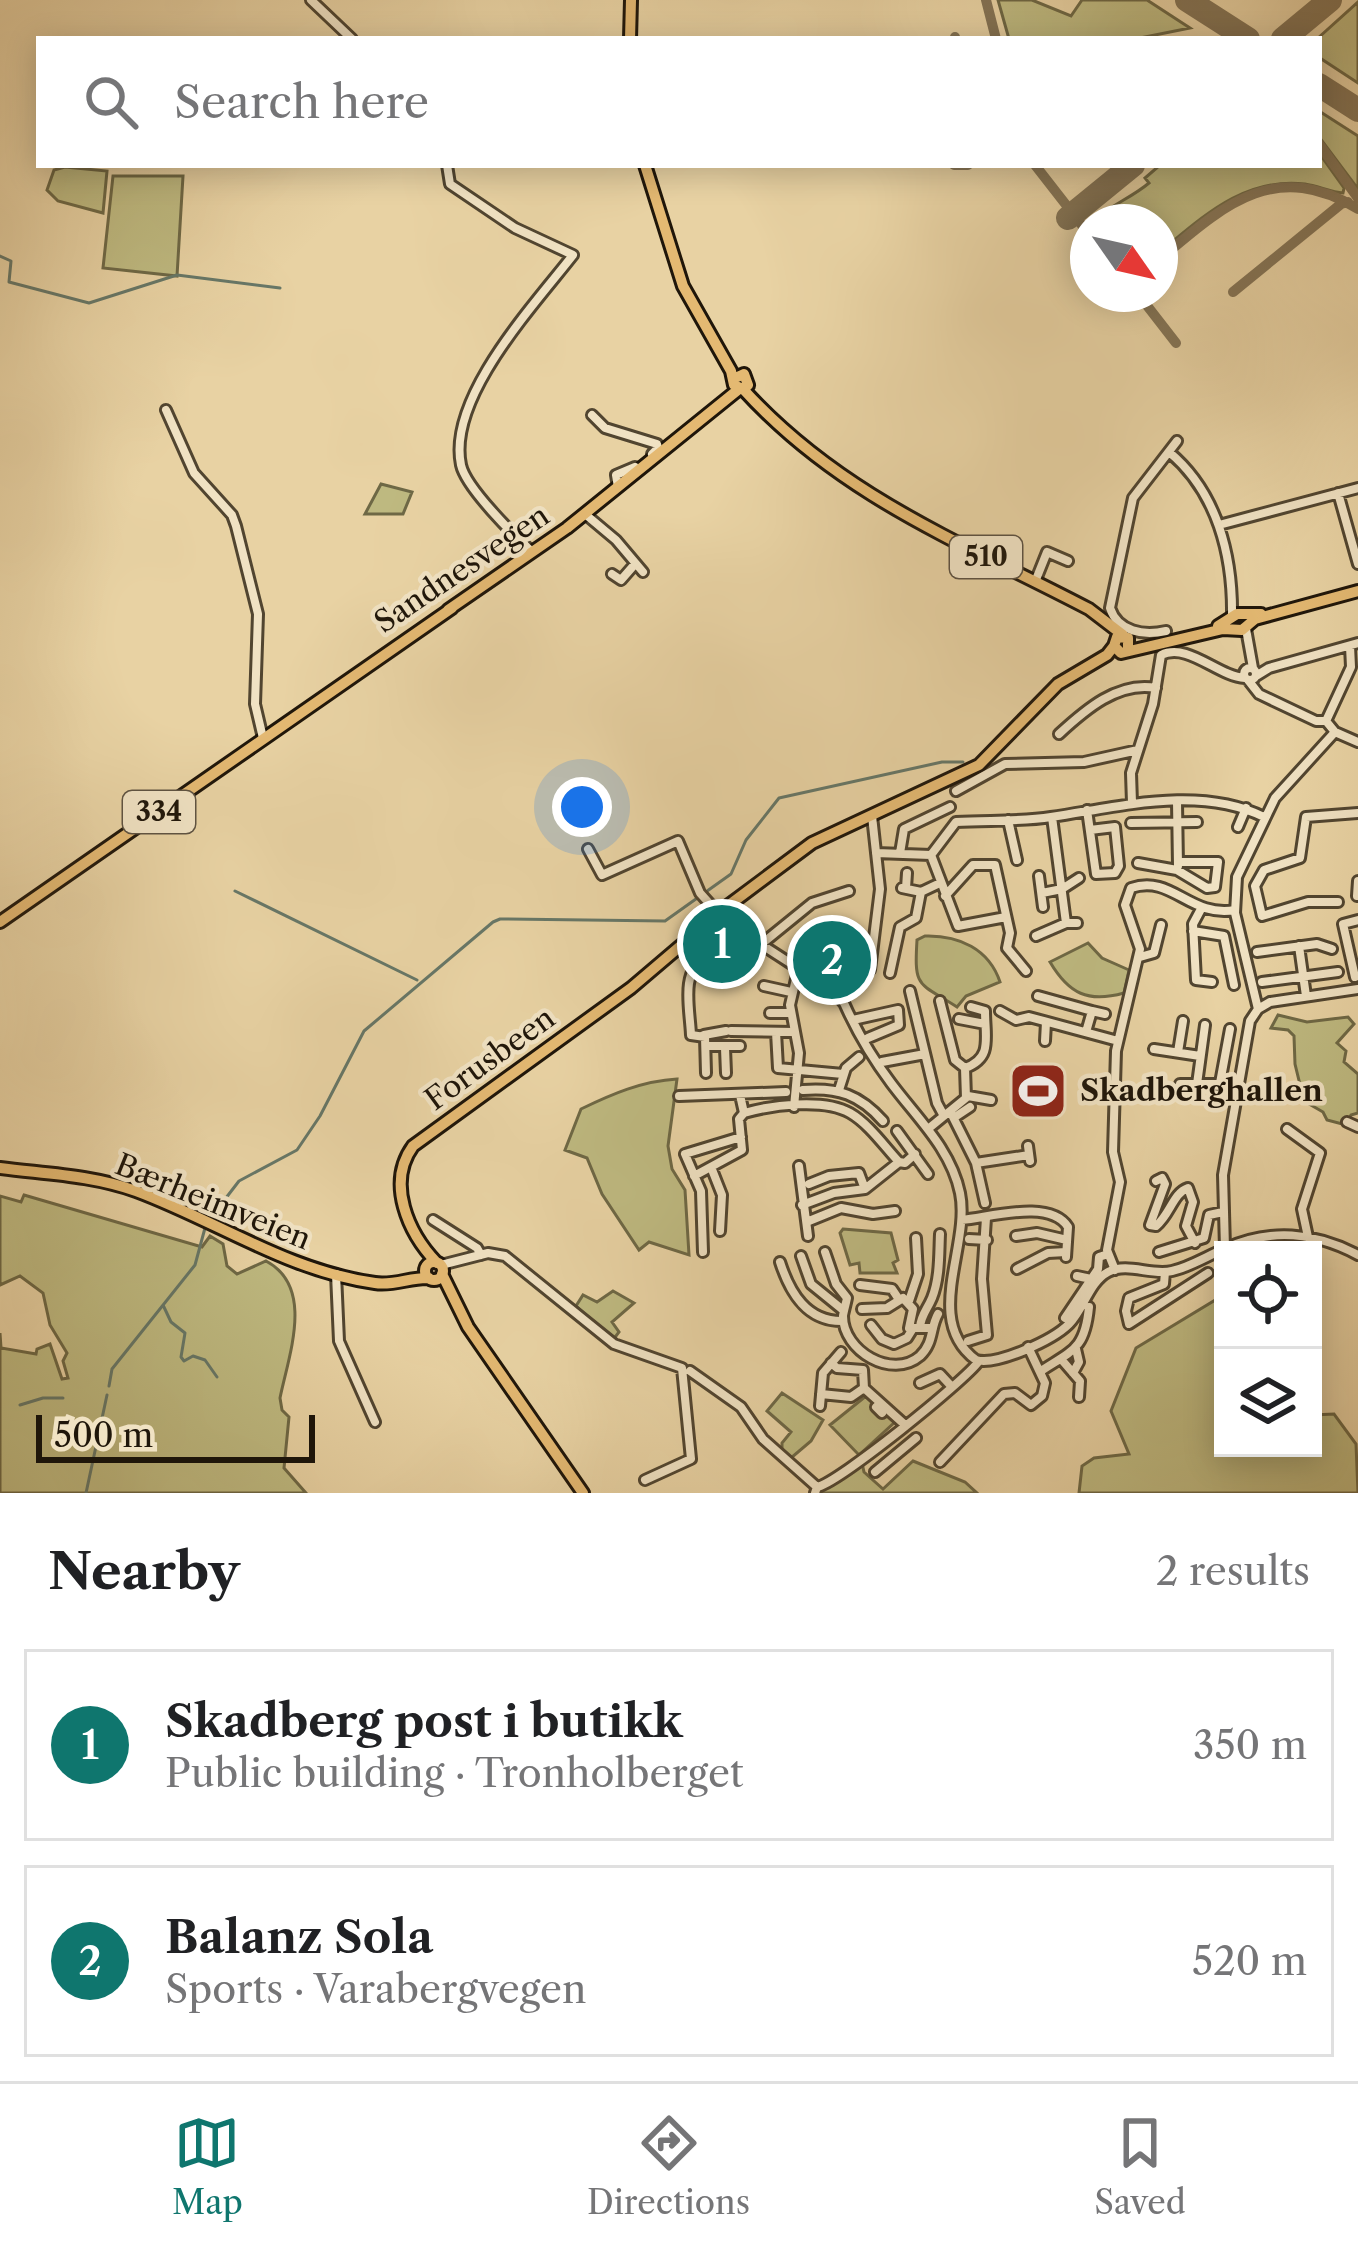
<!DOCTYPE html>
<html lang="en">
<head>
<meta charset="utf-8">
<style>
	:root { --surface:#fff; --page:#f6f6f6; --text:#202124; --muted:#757577; --line:#e0e0e0; --accent:#0f766e }
	body { margin:0; font-family:"Libre Caslon Text",serif; background:var(--page); color:var(--text) }
	.controls { position:absolute; right:36px; bottom:36px; display:grid; overflow:hidden; border-radius:0px; box-shadow:0 6px 30px #0003 }
	.controls button { width:108px; height:108px; display:grid; place-items:center; padding:0; border:0; border-bottom:3px solid var(--line); background:var(--surface); color:var(--text); font:60px sans-serif }
	.compass { position:absolute; left:1070px; top:204px; width:108px; height:108px; border-radius:50%; background:var(--surface); box-shadow:0 6px 30px #0003; rotate:124deg }
	.scale { position:absolute; left:36px; bottom:30px; width:279px; box-sizing:border-box; padding-left:12px; border:6px solid #1f160a; border-top:0; font-size:33px; line-height:42px; white-space:nowrap; color:#1f160a; -webkit-text-stroke:9px #f0e2c3; paint-order:stroke }
	.you { position:absolute; left:582px; top:807px; width:42px; height:42px; margin:-30px; border:9px solid #fff; border-radius:50%; background:#1a73e8; box-shadow:0 0 0 18px #1a73e833 }
	.badge { display:grid; place-items:center; width:78px; height:78px; border-radius:50%; background:var(--accent); color:#fff; font-size:39px; font-weight:700 }
	.pin { position:absolute; translate:-50% -50%; border:6px solid #fff; box-shadow:0 3px 12px #0006 }
	.list { margin:0; padding:0; list-style:none }
	h2 { display:flex; justify-content:space-between; align-items:center; height:156px; margin:0; padding:0 48px; font-size:51px }
	h2 small { font-size:39px; font-weight:400; color:var(--muted) }
	.list li { display:grid; grid-template-columns:78px 1fr auto; gap:36px; align-items:center; box-sizing:border-box; height:192px; margin:0 24px 24px; padding:0 24px; border:3px solid var(--line); border-radius:0px }
	.list b { display:block; font-size:45px; white-space:nowrap }
	.list p { margin:0; font-size:39px; white-space:nowrap; color:var(--muted) }
	.list em { font-size:39px; font-style:normal; color:var(--muted) }
	.icon { flex:none; width:66px; height:66px; fill:none; stroke:currentColor; stroke-width:2; stroke-linecap:round; stroke-linejoin:round }
	.map { position:relative; flex:none; width:1358px; height:1493px; overflow:hidden }
	.search { position:absolute; background:var(--surface); box-shadow:0 6px 30px #0003; left:36px; right:36px; top:36px; height:132px; display:flex; align-items:center; gap:30px; box-sizing:border-box; padding:0 42px; border-radius:0px; color:var(--muted); font-size:45px }
	.sheet { height:588px; background:var(--surface) }
	nav { display:flex; justify-content:space-around; align-items:center; box-sizing:border-box; height:168px; border-top:3px solid var(--line); background:var(--surface); font-size:33px; color:var(--muted) }
	nav a { display:grid; justify-items:center; gap:6px }
	nav .on { color:var(--accent) }
	.map>svg:first-child { display:block }
</style>
</head>
<body>
<div class="map">
<svg width="1358" height="1493" viewBox="0 0 1358 1493">
	<rect width="100%" height="100%" fill="#e8d2a3"/>
	<filter id="stains"><feTurbulence type="fractalNoise" baseFrequency=".00167" numOctaves="4"/><feColorMatrix values="0 0 0 0 .2 0 0 0 0 .09 0 0 0 0 .02 0 0 0 .5 -.17"/></filter>
	<radialGradient id="worn" r=".72"><stop offset=".6" stop-color="#630" stop-opacity="0"/><stop offset="1" stop-color="#630" stop-opacity=".3"/></radialGradient>
	<path fill="#beb980" stroke="#6e6845" stroke-width="3" d="M998 0H1032L1071 16 1082 0H1147L1190 28 1135 39H1009Z
		M1358 2V83L1320 58 1317 39Z
		M1319 111 1358 136V189L1319 137Z
		M1319 153 1344 188 1343 193C1331 192 1318 186 1305 184 1244 177 1204 216 1160 252V222H1093C1111 204 1130 199 1149 183L1145 178 1160 165H1319Z
		M65 167 107 171 103 213 58 201 47 190 54 170Z
		M113 176H183L177 276 103 268Z
		M381 484 412 492 403 514H365Z
		M925 936C959 935 989 949 1000 982L966 996 957 1007C918 982 914 989 917 940Z
		M1088 943 1102 958 1129 970 1124 993C1088 1003 1069 994 1050 962Z
		M1278 1015 1307 1022 1348 1017 1354 1024 1337 1043 1346 1051 1344 1062 1358 1074V1113L1351 1115 1346 1125 1327 1120 1323 1112 1304 1101 1295 1064 1294 1036 1288 1030 1271 1028Z
		M677 1079 668 1146 672 1169 685 1190 689 1255 649 1242 639 1250 602 1194 587 1158 565 1150 581 1109C612 1094 642 1081 677 1079Z
		M24 1195 202 1247 210 1236 223 1244 227 1266 237 1274 266 1261C315 1287 289 1354 280 1398L282 1410 289 1417 284 1468 306 1493H0V1333L1 1348 36 1354 37 1349 50 1344 62 1379 68 1378 63 1361 67 1353 50 1325 43 1293 20 1276 0 1285V1196L21 1202Z
		M843 1229 891 1233 898 1260 893 1263 897 1273H860L859 1263 850 1265 840 1233Z
		M613 1291 634 1303 612 1322 619 1332 613 1340 576 1306 583 1295 597 1302Z
		M1222 1296 1223 1448H1313V1415L1334 1414 1356 1444 1358 1493H1079L1082 1466 1094 1458 1129 1454 1111 1411 1136 1348Z
		M782 1393 823 1420 811 1441 791 1458 782 1450V1443L791 1432 767 1411Z
		M866 1396 896 1421 859 1455 830 1425Z
		M913 1461 965 1482 977 1493H821L818 1490 862 1463 864 1472 883 1489Z"/>
	<g fill="none" stroke-linecap="round" stroke-linejoin="round">
		<path stroke="#677767" stroke-width="3" d="M0 256 11 261 9 282 89 303 177 275 280 288
			M235 891 417 980
			M209 1220 239 1181 297 1150 320 1116 364 1031 493 922 500 919 665 921 731 874 746 840 779 798 942 762H963
			M163 1305 171 1322 185 1333 181 1357 184 1361 193 1356 205 1360 217 1377
			M109 1386 112 1369 195 1265 205 1228
			M20 1405 43 1398H63
			M86 1493 107 1395"/>
		<path stroke="#847456" stroke-width="10" d="M986 0 996 39
			M955 37V39
			M1319 144 1358 198
			M954 165H968
			M1035 165 1088 233
			M1160 259C1223 206 1274 158 1358 209
			M1233 292 1341 204 1348 202
			M1138 294 1176 343"/>
		<path stroke="#847456" stroke-width="24" d="M1187 0 1248 39
			M1283 39 1330 0
			M1319 85 1358 110
			M1068 218 1133 165"/>
		<defs>
			<path id="minor" d="M311 0 352 39
				M447 165 450 184 515 228 573 255C534 305 447 398 461 465 466 488 514 535 532 552
				M166 410 194 473 232 515 236 526 258 614 255 704 263 738
				M592 415 605 428 657 444 658 448 652 454
				M1169 452C1217 492 1233 555 1232 617
				M618 487 616 475 635 467
				M1338 493 1358 564
				M585 514 616 540 643 572
				M1219 525 1358 488
				M612 574 621 580 635 564
				M1035 582 1047 552 1068 561
				M1246 629 1253 668
				M1166 631C1144 636 1118 632 1110 608L1133 498 1177 441
				M1244 674a6 6 0 1 1 12 0a6 6 0 1 1-12 0Z
				M1256 676 1269 668 1358 643
				M1248 680 1259 694 1316 721H1326
				M1326 721 1351 667 1350 646
				M1326 721 1335 732 1358 742
				M1059 734C1085 710 1118 681 1156 688
				M956 791 1005 764 1084 762 1138 750
				M1177 802 1178 866
				M1132 803 1131 773 1153 704 1161 655C1188 642 1217 676 1245 678
				M1087 810 1096 874 1115 873 1119 866 1115 827 1090 830
				M1052 817 1066 923
				M1008 820 1017 860
				M1131 823 1197 822
				M1238 827 1246 808
				M588 849 602 875 678 841 700 893 718 913
				M876 853 931 855
				M900 853 904 829 950 807
				M931 855 956 822C988 820 1020 822 1051 817 1120 807 1199 785 1264 817
				M931 855 958 926 1006 917
				M1138 863 1177 870 1207 888 1215 887 1218 862H1179
				M1039 876 1043 907
				M902 888 921 892
				M906 888 907 873
				M1042 893 1062 889 1079 878
				M945 896 973 865H995L1010 933 1007 948 1026 971
				M1357 896 1358 881
				M1338 902H1308L1262 916 1255 886 1264 870 1300 858 1306 817 1358 813
				M1201 909 1193 924 1196 980 1212 982
				M725 921 790 963 821 977 844 1003
				M1193 931 1224 936 1234 985
				M1036 936 1066 923H1077
				M1299 946 1306 996
				M1257 952 1317 944 1332 949
				M1140 957 1154 953 1161 925
				M870 970 880 889 872 816
				M890 973 900 927 916 918 921 892 940 883
				M1355 977 1343 924 1358 920
				M1262 982 1338 972
				M764 986 791 992
				M910 991 937 1103 944 1116
				M1038 996 1092 1011
				M940 1001 955 1060 965 1068
				M844 1003C856 1030 873 1059 891 1083 917 1118 951 1149 960 1193 971 1246 922 1320 976 1360
				M1258 1009 1235 913 1237 877 1275 798 1335 732
				M1000 1011 1016 1020 1029 1017 1118 1041
				M770 1013H790
				M959 1019 985 1024
				M853 1020 898 1010 899 1025 868 1038
				M731 1031 794 1032
				M776 1032 778 1068 843 1074
				M1086 1032 1092 1011 1105 1014
				M704 1035 726 1031
				M1045 1041 1046 1022
				M706 1046H740
				M725 1048 726 1073
				M1154 1049 1200 1056
				M1178 1052 1183 1021
				M882 1062 925 1054
				M706 1073 705 1037 691 1035C690 1009 680 972 705 957L732 968 812 903 849 891
				M1220 1083 1230 1029
				M1180 1084H1238
				M1197 1084 1205 1025
				M803 1090C838 1087 860 1095 883 1121
				M839 1090 846 1068 859 1057
				M679 1096 786 1092
				M968 1096 991 1100
				M794 1107 799 1053 790 1005 799 966
				M950 1111 976 1163 985 1203
				M744 1113C772 1105 824 1098 850 1113 869 1124 884 1146 899 1162
				M955 1117 970 1107
				M1347 1122 1358 1127
				M928 1129 966 1098 965 1068C993 1058 985 1038 985 1011L971 1007
				M1287 1129 1320 1153 1302 1209 1308 1237
				M897 1131 928 1174
				M1028 1146 1030 1161
				M976 1163 1029 1155
				M799 1166 808 1236
				M711 1167 722 1195 720 1231
				M694 1176 742 1150 739 1119 744 1113 740 1095
				M1156 1181 1162 1178 1165 1184 1150 1225 1156 1226C1170 1215 1173 1193 1188 1188L1193 1202 1186 1226 1195 1243
				M809 1184 829 1176 859 1173 865 1189
				M802 1205 834 1193 865 1189 899 1162 905 1163 915 1154
				M433 1220 477 1248 481 1255
				M962 1220C992 1217 1050 1199 1068 1227L1066 1257
				M809 1221 841 1208 873 1214 895 1211
				M1016 1236 1037 1233 1067 1240
				M969 1239 987 1240
				M1225 1248 1223 1175 1250 1021 1258 1009 1270 1002 1358 989
				M703 1252 701 1191 685 1154 741 1137
				M825 1252 836 1284 847 1298C847 1299 843 1314 843 1316 843 1351 892 1380 920 1356 934 1343 930 1328 938 1314
				M1159 1252 1204 1238 1209 1215 1223 1212
				M801 1256 811 1284 843 1310
				M780 1262C790 1293 807 1322 843 1321
				M441 1265 488 1253 505 1256 614 1344 682 1368 691 1459 645 1480
				M1017 1269 1048 1253 1066 1252
				M1115 1270 1107 1250 1120 1182 1113 1152 1116 1051 1140 949 1125 905 1131 888C1172 874 1189 918 1235 910
				M1165 1272 1164 1284 1129 1298 1126 1311 1129 1324 1208 1273
				M336 1274 339 1341 375 1422
				M1077 1276 1091 1279
				M860 1285 892 1289 898 1298
				M909 1301 918 1274 916 1238
				M862 1309 887 1308 903 1298 913 1309 909 1328H933
				M1065 1318 1098 1269 1099 1257 1108 1254
				M871 1325 882 1339 894 1344 907 1338 912 1330
				M920 1327C921 1315 927 1310 932 1298 940 1278 939 1255 940 1234
				M968 1341 987 1335 982 1279 986 1218
				M1061 1359 1080 1381 1079 1397
				M976 1360C997 1366 1053 1340 1069 1324 1084 1309 1089 1282 1108 1272 1128 1262 1151 1276 1172 1271 1190 1267 1207 1256 1224 1249 1269 1228 1315 1232 1358 1255
				M690 1371 741 1407 763 1439 817 1487
				M1041 1371C1073 1350 1085 1349 1089 1307
				M1073 1373 1079 1362 1076 1349
				M920 1383 940 1374 952 1387
				M864 1388 904 1424
				M821 1394 851 1397 864 1388 863 1370 837 1368 831 1363
				M820 1406 823 1373 841 1352
				M876 1407 882 1413
				M940 1462 1004 1394 1015 1393 1031 1405 1042 1396 1045 1383 1028 1347
				M875 1472 916 1438
				M815 1493 817 1487C838 1483 965 1381 979 1361"/>
			<path id="major" d="M630 39 631 0
				M645 165 683 286 731 371 734 385 743 389 748 385 744 374 733 379
				M743 389C841 497 963 543 1089 609L1123 635
				M448 610 567 528 739 389
				M1218 626 1237 614H1261
				M1128 651V638L1117 637 1114 646 1121 653 1223 629 1242 630 1255 619 1358 591
				M721 908 729 912 726 919 718 916Z
				M725 908 812 843 979 765 1058 684 1107 655 1114 646
				M0 922 452 608
				M0 1168C46 1174 91 1175 136 1191 217 1221 288 1271 375 1283 394 1286 411 1277 429 1278
				M425 1271a9 9 0 1 1 18 0a9 9 0 1 1-18 0Z
				M437 1263C408 1233 386 1183 413 1146L631 988 718 914
				M442 1274 468 1327 583 1493"/>
		</defs>
		<use href="#minor" stroke="#514530" stroke-width="14"/>
		<use href="#major" stroke="#1f160a" stroke-width="16"/>
		<use href="#minor" stroke="#f0e2c3" stroke-width="8"/>
		<use href="#major" stroke="#e4b972" stroke-width="10"/>
	</g>
	<defs>
		<symbol id="stadium-square" viewBox="-11 -11 22 22"><rect x="-9" y="-9" width="18" height="18" rx="4" fill="#8f2418" stroke="#f0e2c3"/><path d="M0-5a6.5 5 0 1 0 0 10a6.5 5 0 1 0 0-10ZM-3.5-1.8h7v3.6h-7Z" fill="#fff"/></symbol>
	</defs>
	<g fill-rule="evenodd">
		<use href="#stadium-square" x="1005" y="1058" width="66" height="66"/>
	</g>
	<g text-anchor="middle" stroke-width="9" stroke-linejoin="round" paint-order="stroke">
		<g fill="#f0e2c3" stroke="#5e5342" stroke-width="3">
			<rect x="950" y="536" width="72" height="42" rx="9"/>
			<rect x="123" y="791" width="72" height="42" rx="9"/>
		</g>
		<g font-size="27" font-weight="bold" fill="#1f160a">
			<text x="986" y="566">510</text>
			<text x="159" y="821">334</text>
		</g>
		<g font-size="30" fill="#1f160a" stroke="#f0e2c3">
			<text transform="translate(462 569) rotate(-34)" y="10">Sandnesvegen</text>
			<text transform="translate(490 1059) rotate(-36)" y="10">Forusbeen</text>
			<text transform="translate(213 1202) rotate(22)" y="10">Bærheimveien</text>
		</g>
		<g font-size="30" font-weight="bold" fill="#1f160a" stroke="#f0e2c3" text-anchor="start">
			<text x="1080" y="1101">Skadberghallen</text>
		</g>
	</g>
	<rect width="100%" height="100%" filter="url(#stains)"/>
	<rect width="100%" height="100%" fill="url(#worn)"/>
</svg>
<div class="controls">
<button><svg class="icon" aria-label="locate" viewBox="0 0 24 24"><circle cx="12" cy="12" r="6"/><path d="M12 2v4M12 18v4M2 12h4M18 12h4"/></svg></button>
<button><svg class="icon" aria-label="layers" viewBox="0 0 24 24"><path d="M12 4l9 5-9 5-9-5zM3 14l9 5 9-5"/></svg></button>
</div>
<svg class="compass" viewBox="-18 -18 36 36"><path d="M0-13l5 13h-10z" fill="#e53935"/><path d="M0 13l5-13h-10z" fill="#757577"/></svg>
<div class="scale">500 m</div>
<div class="you"></div>
<div class="pin badge" style="left:722px;top:944px">1</div>
<div class="pin badge" style="left:832px;top:960px">2</div>
<div class="search"><svg class="icon" aria-label="search" viewBox="0 0 24 24"><circle cx="10" cy="10" r="6"/><path d="M15 15l6 6"/></svg>Search here</div>
</div>
<section class="sheet">
<h2>Nearby<small>2 results</small></h2>
<ul class="list">
<li><span class="badge">1</span><div><b>Skadberg post i butikk</b><p>Public building · Tronholberget</p></div><em>350 m</em></li>
<li><span class="badge">2</span><div><b>Balanz Sola</b><p>Sports · Varabergvegen</p></div><em>520 m</em></li>
</ul>
</section>
<nav>
<a class="on"><svg class="icon" aria-label="map" viewBox="0 0 24 24"><path d="M3 6l6-2 6 2 6-2v14l-6 2-6-2-6 2zM9 4v14M15 6v14"/></svg>Map</a>
<a><svg class="icon" aria-label="directions" viewBox="0 0 24 24"><path d="M12 3l9 9-9 9-9-9zM9 14v-3h6M13 9l2 2-2 2"/></svg>Directions</a>
<a><svg class="icon" aria-label="saved" viewBox="0 0 24 24"><path d="M7 4h10v16l-5-4-5 4z"/></svg>Saved</a>
</nav>
</body>
</html>
